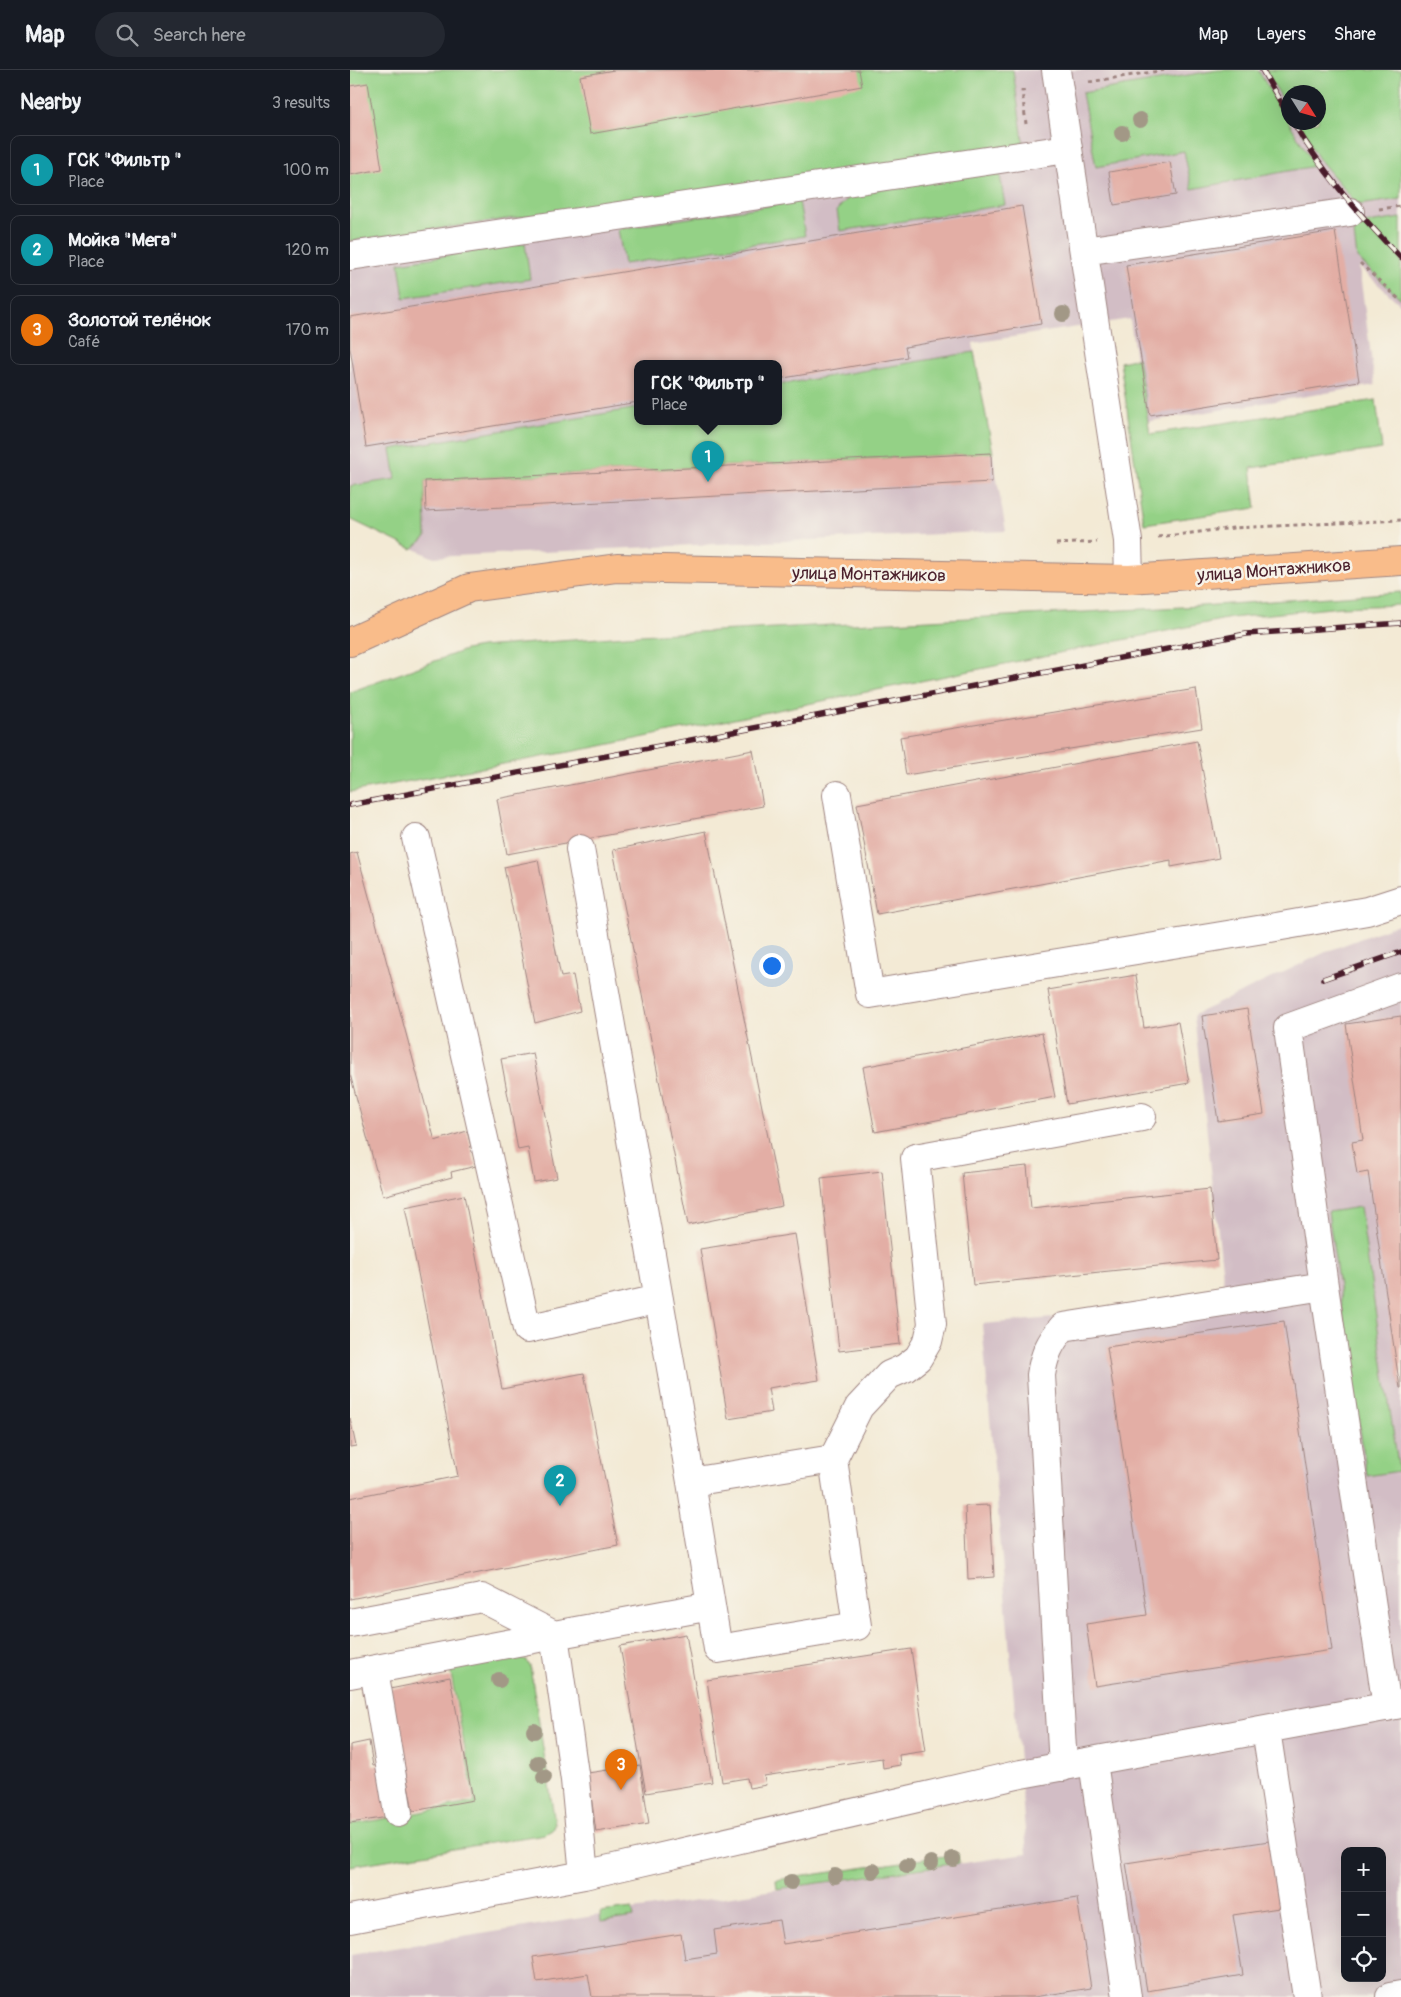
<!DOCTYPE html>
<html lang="en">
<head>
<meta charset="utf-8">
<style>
	:root { --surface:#171b24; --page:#242831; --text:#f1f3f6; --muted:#9ea1a6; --line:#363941; --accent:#1f6fb2 }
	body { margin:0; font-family:Pangolin,sans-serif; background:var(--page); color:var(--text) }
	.controls { position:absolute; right:15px; bottom:15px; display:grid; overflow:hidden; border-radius:10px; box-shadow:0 5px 20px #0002 }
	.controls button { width:45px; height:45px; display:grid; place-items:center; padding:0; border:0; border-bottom:1px solid var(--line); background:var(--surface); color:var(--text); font:25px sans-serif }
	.compass { position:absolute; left:931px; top:15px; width:45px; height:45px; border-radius:50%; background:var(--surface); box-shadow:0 5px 20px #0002; rotate:127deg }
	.you { position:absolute; left:421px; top:895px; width:18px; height:18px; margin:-12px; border:4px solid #fff; border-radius:50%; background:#1a73e8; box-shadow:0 0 0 8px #1a73e833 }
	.badge { display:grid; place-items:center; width:32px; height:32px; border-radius:50%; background:var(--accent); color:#fff; font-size:16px; font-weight:700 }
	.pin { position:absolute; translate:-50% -41px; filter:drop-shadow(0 1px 2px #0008) }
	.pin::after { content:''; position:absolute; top:26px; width:18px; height:15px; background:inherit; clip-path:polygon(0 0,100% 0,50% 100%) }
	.popup { position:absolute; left:284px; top:290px; width:148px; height:65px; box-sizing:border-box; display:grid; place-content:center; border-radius:10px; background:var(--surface); filter:drop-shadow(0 1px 4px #0005); font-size:16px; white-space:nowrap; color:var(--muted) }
	.popup b { font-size:19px; color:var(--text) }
	.popup::after { content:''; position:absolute; left:50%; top:100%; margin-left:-10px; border:10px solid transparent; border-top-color:var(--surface) }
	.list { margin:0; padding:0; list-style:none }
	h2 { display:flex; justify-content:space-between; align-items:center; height:65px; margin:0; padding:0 20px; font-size:21px }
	h2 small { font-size:16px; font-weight:400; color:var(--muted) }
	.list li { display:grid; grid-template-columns:32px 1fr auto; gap:15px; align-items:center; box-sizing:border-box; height:70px; margin:0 10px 10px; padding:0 10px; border:1px solid var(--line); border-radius:10px }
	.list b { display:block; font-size:19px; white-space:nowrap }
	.list p { margin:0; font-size:16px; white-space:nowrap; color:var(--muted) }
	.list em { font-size:16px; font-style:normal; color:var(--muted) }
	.icon { flex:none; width:28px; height:28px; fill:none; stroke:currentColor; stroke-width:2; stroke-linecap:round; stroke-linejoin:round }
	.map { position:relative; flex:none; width:1051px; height:1927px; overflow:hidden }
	header { display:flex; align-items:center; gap:30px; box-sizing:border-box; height:70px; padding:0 25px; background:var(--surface); border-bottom:1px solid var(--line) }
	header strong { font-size:24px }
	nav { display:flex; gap:28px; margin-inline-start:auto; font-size:18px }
	.search { width:350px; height:45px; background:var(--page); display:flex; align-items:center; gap:12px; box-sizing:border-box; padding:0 18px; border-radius:28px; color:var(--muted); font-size:19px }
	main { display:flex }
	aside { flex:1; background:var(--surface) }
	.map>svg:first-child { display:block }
</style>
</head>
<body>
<header>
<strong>Map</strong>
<div class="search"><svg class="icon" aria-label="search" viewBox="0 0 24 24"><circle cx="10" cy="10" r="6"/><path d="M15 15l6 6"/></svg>Search here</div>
<nav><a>Map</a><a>Layers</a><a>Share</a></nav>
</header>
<main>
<aside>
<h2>Nearby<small>3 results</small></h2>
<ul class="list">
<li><span class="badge" style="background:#0f9aa8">1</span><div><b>ГСК &quot;Фильтр &quot;</b><p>Place</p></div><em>100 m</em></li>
<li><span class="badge" style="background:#0f9aa8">2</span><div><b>Мойка &quot;Мега&quot;</b><p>Place</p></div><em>120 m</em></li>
<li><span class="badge" style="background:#e8710a">3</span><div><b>Золотой телёнок</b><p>Café</p></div><em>170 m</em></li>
</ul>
</aside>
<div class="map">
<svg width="1051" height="1927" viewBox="0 0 1051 1927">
	<rect width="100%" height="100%" fill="#f7f3e8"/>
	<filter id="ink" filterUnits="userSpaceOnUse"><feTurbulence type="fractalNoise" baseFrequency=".02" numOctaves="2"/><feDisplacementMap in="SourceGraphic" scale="10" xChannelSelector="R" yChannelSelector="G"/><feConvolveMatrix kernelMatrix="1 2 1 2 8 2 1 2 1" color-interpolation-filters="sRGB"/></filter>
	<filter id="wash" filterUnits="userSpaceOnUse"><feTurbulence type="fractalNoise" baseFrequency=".0096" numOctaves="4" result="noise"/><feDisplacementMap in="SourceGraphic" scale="20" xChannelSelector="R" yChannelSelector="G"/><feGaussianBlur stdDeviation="1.12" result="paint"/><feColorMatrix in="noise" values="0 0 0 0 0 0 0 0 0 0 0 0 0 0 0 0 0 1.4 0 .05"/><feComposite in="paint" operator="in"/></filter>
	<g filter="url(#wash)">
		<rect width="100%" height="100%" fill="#f3ead5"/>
		<path fill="#d2bdc5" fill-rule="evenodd" d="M0 0H1051V235L1009 197 1025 315 795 352 780 249 623 273 656 461 82 487 0 449ZM938 22H968V52H938ZM288 293H428V351H288Z
			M1051 853V1927H0V1885L250 1845 251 1851 283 1847V1840L677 1784 632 1254 876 1234 844 945 978 881ZM995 1781H1032V1908H995Z"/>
		<path fill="#94d186" stroke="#6f7858" d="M0 0H663L674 77 0 171Z
			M868 0H908L965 96 842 119 834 81 746 97 732 23Z
			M915 0H1051V129L1008 135 969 89 947 53 968 52V22H938V38Z
			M649 100 655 135 490 161 487 140 503 123Z
			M449 131 455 166 274 194 268 159Z
			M1051 148V229L1007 188 1003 155Z
			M175 173 180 209 54 228 49 193Z
			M624 282 643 383 75 411 76 467 62 479 0 449V416L46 409 41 379 288 338V351H428V315Z
			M788 288 800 364 1026 330 1032 379 901 398 906 438 794 454 770 292Z
			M1051 522V535L991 537 881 548 241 678 0 722V622L115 580 131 577 289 565 851 536Z
			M1010 1137 1049 1401 1017 1406 978 1142Z
			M164 1586 177 1591 180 1596 205 1753 202 1760 195 1764 0 1796V1755L125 1732 100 1599Z
			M608 1784 609 1793 427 1819 426 1810Z
			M282 1838 284 1847 251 1852 250 1842Z"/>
		<g id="blocks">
			<path fill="#e3aea5" d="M264 0H509L512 16 240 64 230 6Z
				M18 13 32 99 0 105V16Z
				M820 92 826 125 764 135 759 102Z
				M672 136 691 254 555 277 557 287 428 309V293H288V332L16 377 0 278V247Z
				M985 161 1009 311 800 345 776 195Z
				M641 383 642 412 76 441 75 411Z
				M846 619 852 658 556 705 550 667Z
				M847 671 869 788 821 797V790L527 844 507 734Z
				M403 680 413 736 157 784 147 729Z
				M356 761 432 1136 338 1155 263 780Z
				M7 782 85 1071 117 1061 126 1096 101 1102 102 1107 33 1126 0 1004V784Z
				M188 790 211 907 223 905 230 941 185 953 154 797Z
				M786 905 794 958 828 952 839 1013 717 1034 698 920Z
				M897 939 914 1044 868 1051 852 946Z
				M1051 946V1318H1050L1018 1102 1007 1104 1002 1072 1013 1070 996 954Z
				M692 963 705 1027 525 1062 513 997Z
				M183 983 207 1108 184 1112 178 1078 168 1080 151 989Z
				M677 1096 681 1138 860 1119 867 1190 623 1215 612 1103Z
				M532 1101 550 1274 489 1281 471 1108Z
				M114 1125 152 1319 234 1303 268 1475 0 1529V1428L108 1406 55 1137Z
				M445 1164 469 1310 418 1318 422 1342 378 1349 350 1179Z
				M934 1251 982 1580 745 1616 736 1554 797 1545 757 1277Z
				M0 1348 6 1376 0 1377Z
				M640 1435 644 1507 618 1509 615 1436Z
				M336 1564 362 1712 296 1723 270 1576Z
				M561 1579 576 1681 549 1685 550 1695 533 1698 532 1688 414 1706 416 1715 399 1718 397 1708 372 1712 357 1610Z
				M100 1607 123 1730 63 1741 40 1619Z
				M19 1671 23 1696 30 1695 38 1747 0 1753V1675Z
				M290 1695 299 1754 246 1762 238 1703Z
				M919 1771 929 1838 883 1845 893 1905 797 1921 776 1793Z
				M727 1828 741 1918 684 1927H242L238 1904 187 1912 183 1887 331 1864 335 1889 367 1884 364 1860 429 1850 433 1874Z"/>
		</g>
	</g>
	<g filter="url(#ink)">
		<use href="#blocks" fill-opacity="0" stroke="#9e8480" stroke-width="1"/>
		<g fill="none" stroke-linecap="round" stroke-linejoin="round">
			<defs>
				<path id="minor" d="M706 0 778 471 779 509
					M734 181 1000 142
					M0 186 717 79
					M487 725 520 924 926 857 1017 841 1051 830
					M66 768 177 1259 309 1229
					M230 779 341 1412 368 1579 507 1556 483 1389 509 1337 539 1305 555 1298 568 1288 578 1271 582 1254 565 1088 792 1047
					M974 1216 1037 1637
					M341 1412 483 1389
					M0 1553 132 1528 204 1565 0 1604
					M24 1600 48 1743
					M916 1660 957 1927
					M743 1692 777 1927
					M713 1697 691 1305C694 1285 700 1272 713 1257L974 1216 938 958 1051 917
					M234 1805 225 1710 204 1565 361 1536
					M0 1849 234 1805 671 1704 1051 1634
					M1040 1927 1051 1925"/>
				<path id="major" d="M0 572 119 518 267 498 779 509 1051 491"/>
			</defs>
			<use href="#minor" stroke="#9e8480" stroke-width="30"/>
			<use href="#major" stroke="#9e8480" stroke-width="30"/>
			<path stroke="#9e8480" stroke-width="3" stroke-dasharray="4 4" stroke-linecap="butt" d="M739 12 815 0
				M676 54 672 21 678 20
				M1029 139 1051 136
				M1010 193 1051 231
				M808 467 883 458 1051 450
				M706 474 747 472"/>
			<use href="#minor" stroke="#fff" stroke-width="28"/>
			<use href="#major" stroke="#f9bc8a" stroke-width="28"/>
			<defs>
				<path id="rail" d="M912 0 938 45
					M943 52C973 103 1010 146 1051 188
					M0 735 896 564 1051 553
					M973 909 1051 882"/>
			</defs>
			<use href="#rail" stroke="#4a1f2b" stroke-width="5.5"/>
			<use href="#rail" stroke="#f7f3e8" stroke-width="4" stroke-dasharray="11" stroke-linecap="butt"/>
		</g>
		<g fill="#a29886">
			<circle cx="790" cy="50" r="8"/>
			<circle cx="772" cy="63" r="8"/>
			<circle cx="713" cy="244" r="8"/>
			<circle cx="149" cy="1610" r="8"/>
			<circle cx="184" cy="1661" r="8"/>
			<circle cx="188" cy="1693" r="8"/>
			<circle cx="194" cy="1707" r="8"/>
			<circle cx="603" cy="1789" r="8"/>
			<circle cx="581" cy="1793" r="8"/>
			<circle cx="557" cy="1796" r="8"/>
			<circle cx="523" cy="1801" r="8"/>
			<circle cx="485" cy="1806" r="8"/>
			<circle cx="441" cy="1812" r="8"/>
		</g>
	</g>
	<g text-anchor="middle" stroke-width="5" stroke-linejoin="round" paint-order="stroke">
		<g font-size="18" fill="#4a1f2b" stroke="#f7f3e8">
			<text transform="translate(924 500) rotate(-4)" y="6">улица Монтажников</text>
			<text transform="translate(519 504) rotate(1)" y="6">улица Монтажников</text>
		</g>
	</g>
</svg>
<div class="controls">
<button>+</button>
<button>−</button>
<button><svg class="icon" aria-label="locate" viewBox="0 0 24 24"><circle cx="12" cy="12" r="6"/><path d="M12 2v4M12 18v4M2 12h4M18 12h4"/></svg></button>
</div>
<svg class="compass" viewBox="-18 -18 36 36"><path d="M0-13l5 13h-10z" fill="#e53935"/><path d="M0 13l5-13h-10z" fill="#9ea1a6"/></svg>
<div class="you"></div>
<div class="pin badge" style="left:358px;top:412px;background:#0f9aa8">1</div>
<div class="popup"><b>ГСК &quot;Фильтр &quot;</b>Place</div>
<div class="pin badge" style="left:210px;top:1436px;background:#0f9aa8">2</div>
<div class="pin badge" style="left:271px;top:1720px;background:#e8710a">3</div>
</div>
</main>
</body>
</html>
